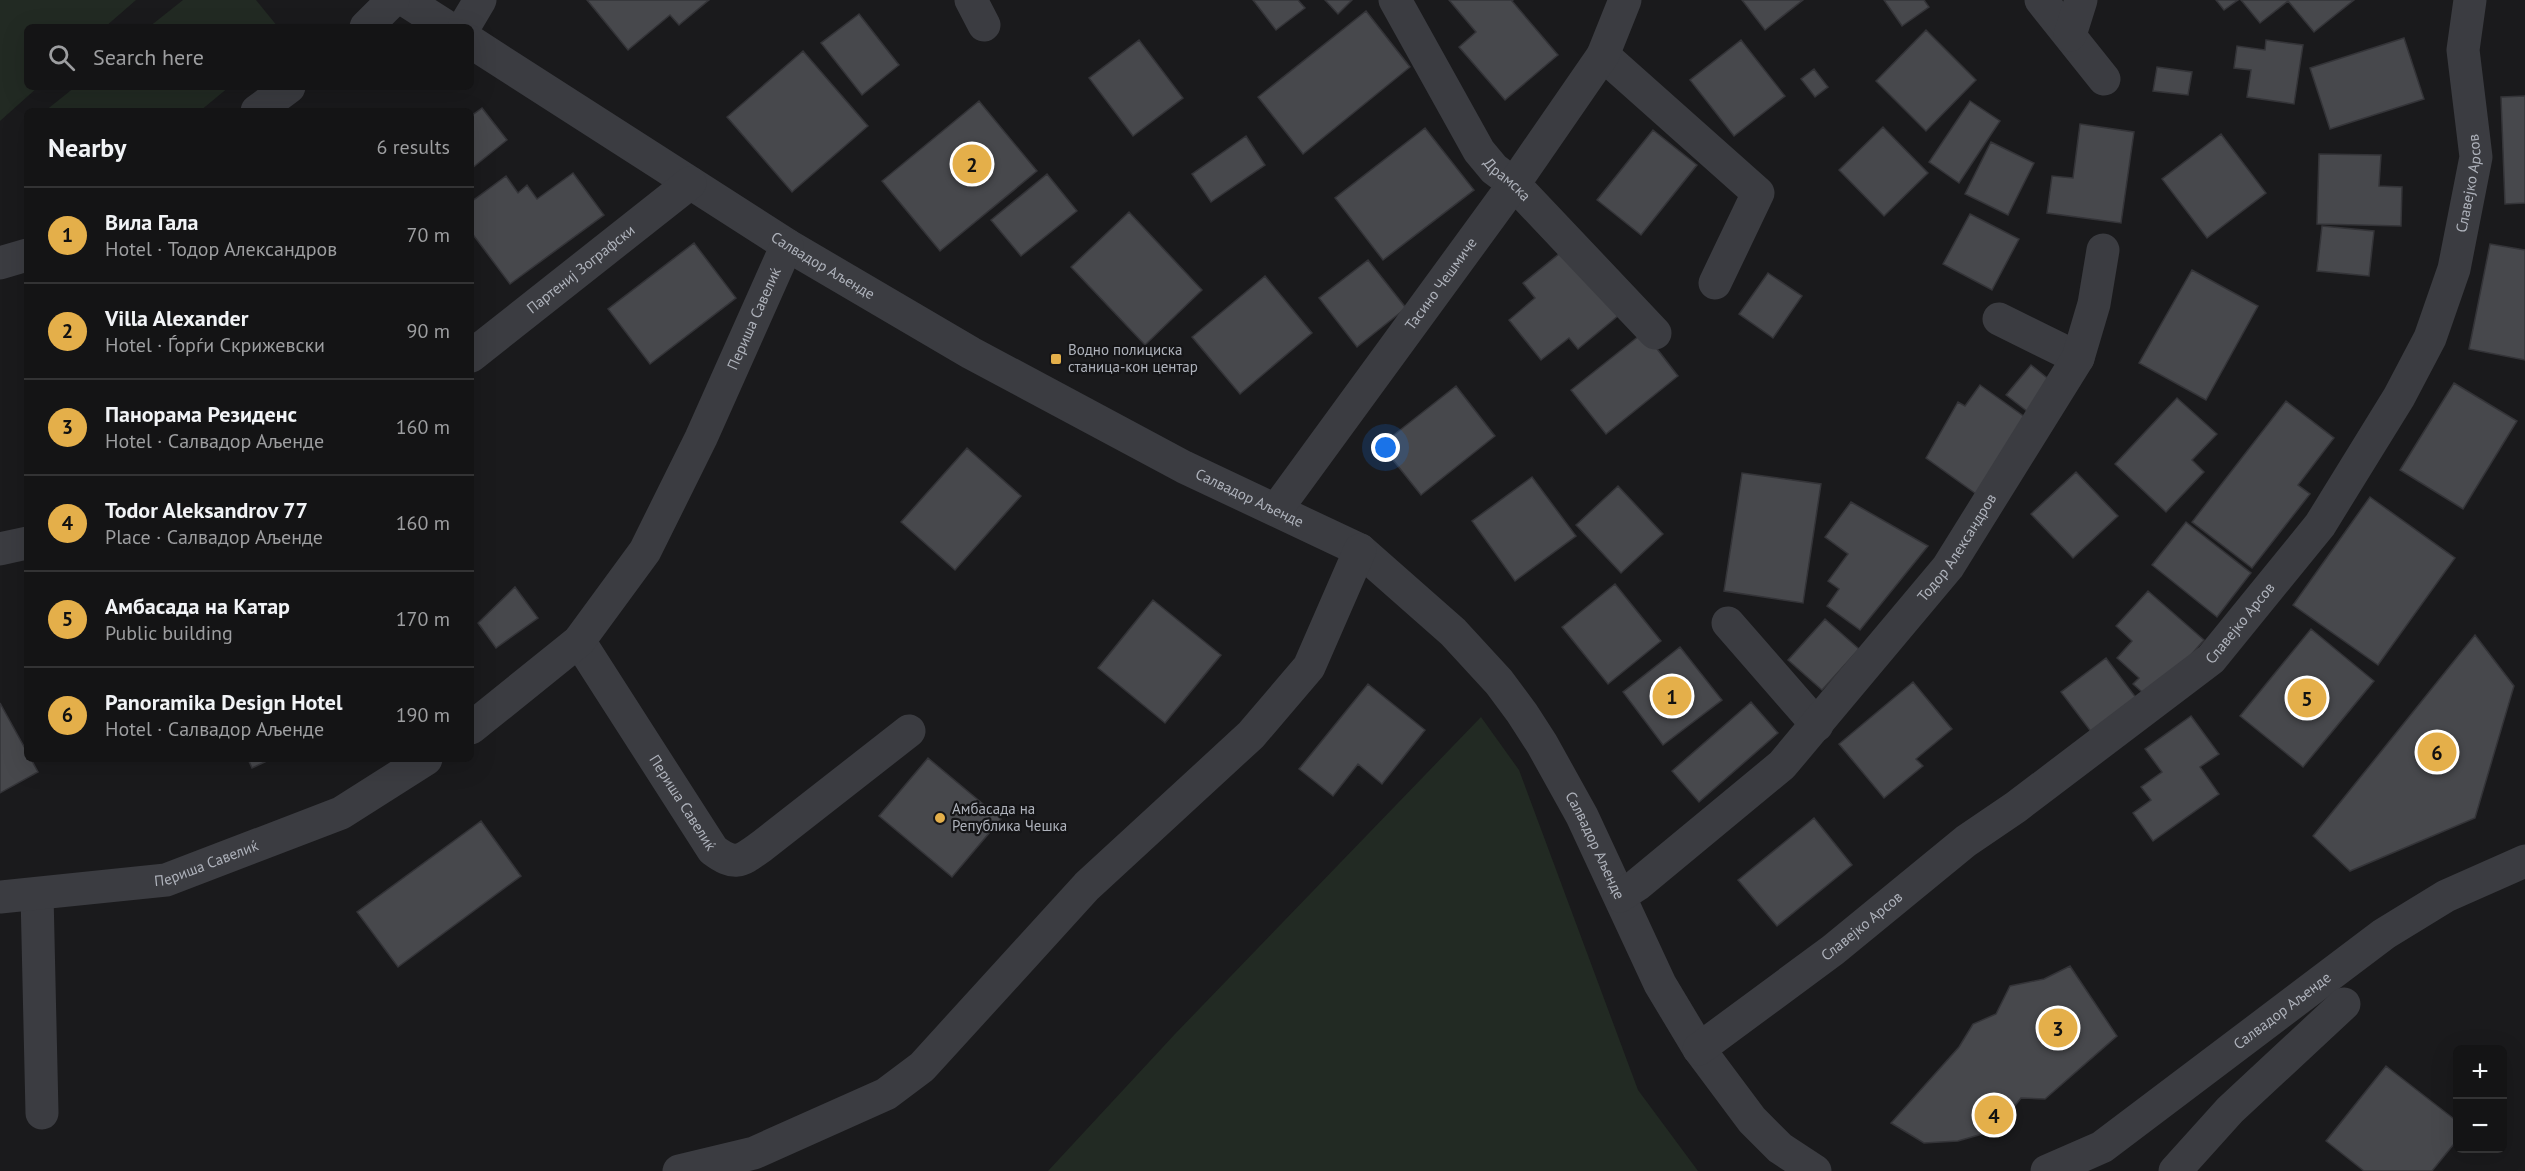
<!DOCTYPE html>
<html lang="en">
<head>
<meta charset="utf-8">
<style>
	:root { --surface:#141415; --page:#1d1d1e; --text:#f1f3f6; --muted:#9d9ea0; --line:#333334; --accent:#e4af4a }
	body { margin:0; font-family:"PT Sans",sans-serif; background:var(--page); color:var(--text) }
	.controls { position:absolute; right:18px; bottom:18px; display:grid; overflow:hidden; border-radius:9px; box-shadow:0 6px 24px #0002 }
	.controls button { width:54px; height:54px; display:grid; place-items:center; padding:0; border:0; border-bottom:2px solid var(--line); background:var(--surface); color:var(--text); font:30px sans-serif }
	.you { position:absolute; left:1386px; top:448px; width:21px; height:21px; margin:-15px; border:4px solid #fff; border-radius:50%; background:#1a73e8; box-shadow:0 0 0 9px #1a73e833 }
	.badge { display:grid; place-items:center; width:39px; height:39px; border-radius:50%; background:var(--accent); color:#111; font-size:20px; font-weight:700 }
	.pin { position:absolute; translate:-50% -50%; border:3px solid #fff; box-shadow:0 2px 6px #0006 }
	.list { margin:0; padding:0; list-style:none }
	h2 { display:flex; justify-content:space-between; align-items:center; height:78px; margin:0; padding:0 24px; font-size:26px }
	h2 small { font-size:20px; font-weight:400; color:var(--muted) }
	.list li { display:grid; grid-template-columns:39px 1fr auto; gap:18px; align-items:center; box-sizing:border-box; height:96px; padding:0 24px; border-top:2px solid var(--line) }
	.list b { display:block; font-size:22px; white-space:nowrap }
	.list p { margin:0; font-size:20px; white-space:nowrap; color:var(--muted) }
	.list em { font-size:20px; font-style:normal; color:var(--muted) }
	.icon { flex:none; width:33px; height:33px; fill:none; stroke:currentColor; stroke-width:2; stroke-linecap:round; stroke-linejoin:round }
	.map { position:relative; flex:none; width:2525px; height:1171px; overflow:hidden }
	.search { position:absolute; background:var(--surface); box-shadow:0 6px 24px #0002; left:24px; top:24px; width:450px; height:66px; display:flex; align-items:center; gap:15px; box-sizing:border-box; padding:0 21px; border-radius:9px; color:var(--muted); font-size:22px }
	.panel { position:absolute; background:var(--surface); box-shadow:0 6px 24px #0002; left:24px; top:108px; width:450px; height:654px; border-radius:9px }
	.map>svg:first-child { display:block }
</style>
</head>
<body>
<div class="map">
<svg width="2525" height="1171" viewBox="0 0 2525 1171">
	<rect width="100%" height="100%" fill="#1a1a1c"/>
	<path fill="#222a23" d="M0 0H136L105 27H27V87H38L0 121Z
		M183 0H256L278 27H149Z
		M75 87H229L200 111H45Z
		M1481 717 1519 770 1638 1090 1698 1171H1048L1175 1034Z"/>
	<path fill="#47484c" stroke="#343438" stroke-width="1.5" d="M587 0H709L679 25 670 15 628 50Z
		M1253 0H1298L1305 8 1276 30Z
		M1325 0H1352L1338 14Z
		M1449 0H1513L1512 1 1558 55 1505 100 1459 47 1476 32Z
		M1742 0H1803L1765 30Z
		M1884 0H1924L1929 7 1902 26Z
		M2216 0H2238L2224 10Z
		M2241 0H2354L2314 32 2288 1 2260 23Z
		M1366 11 1410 67 1303 154 1258 97Z
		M859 14 899 65 862 95 821 43Z
		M1926 30 1976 80 1926 131 1876 81Z
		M2404 38 2424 99 2330 129 2310 68Z
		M1139 40 1183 98 1133 136 1089 78Z
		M1741 40 1785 96 1734 136 1690 80Z
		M2266 40 2303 45 2294 104 2247 97 2251 70 2234 68 2237 46 2265 50Z
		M803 51 868 126 792 192 727 117Z
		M2157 67 2192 72 2188 95 2153 91Z
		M1814 69 1828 87 1815 97 1801 79Z
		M2525 96V203L2505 204 2501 97Z
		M979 101 1037 171 940 251 882 181Z
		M1970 101 2000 121 1959 183 1929 162Z
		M482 108 507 140 471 169V116Z
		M2080 124 2134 132 2121 223 2047 213 2052 176 2073 178Z
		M1883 127 1928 173 1884 216 1839 170Z
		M1425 128 1474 190 1383 260 1335 198Z
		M1653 130 1697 165 1641 235 1597 200Z
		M2221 134 2266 193 2207 238 2162 179Z
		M1246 136 1265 165 1211 202 1192 174Z
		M1991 142 2034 163 2008 215 1965 194Z
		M2319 154 2381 155 2379 186 2402 187 2401 226 2317 224Z
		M573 173 604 215 510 284 471 232V202L506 176 518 193 527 185 537 199Z
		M1047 174 1077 211 1021 256 991 220Z
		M1129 212 1202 290 1145 345 1071 267Z
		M1970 214 2019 239 1992 290 1943 264Z
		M2322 226 2374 231 2369 276 2317 271Z
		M694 243 736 298 650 364 608 309Z
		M2490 244 2525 250V360L2469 349Z
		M1570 245 1624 311 1578 349 1569 338 1541 360 1509 320 1535 298 1523 283Z
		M1368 260 1406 308 1357 347 1319 298Z
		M2192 270 2258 306 2206 400 2139 363Z
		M1768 273 1802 296 1773 338 1739 314Z
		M1265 276 1312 333 1240 394 1192 337Z
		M1644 332 1678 376 1606 434 1571 390Z
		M2031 365 2056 385 2032 415 2006 395Z
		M2454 383 2517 421 2463 509 2400 470Z
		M1980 385 2029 420 1979 496 1926 458 1958 402 1965 406Z
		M1456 386 1495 436 1421 495 1381 445Z
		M2177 398 2217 434 2192 460 2204 472 2166 512 2115 464Z
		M2286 401 2334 438 2298 485 2310 494 2252 568 2192 522Z
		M967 448 1021 496 955 570 901 522Z
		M2076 472 2118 516 2073 558 2031 514Z
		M1742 473 1821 484 1803 603 1724 591Z
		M1532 477 1576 536 1515 581 1472 521Z
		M1618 486 1663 534 1621 573 1576 525Z
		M2370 497 2455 558 2378 665 2293 605Z
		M1851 502 1928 546 1860 630 1827 606 1839 589 1828 581 1848 554 1825 537Z
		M2186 522 2251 573 2217 617 2152 565Z
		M1615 584 1661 641 1608 684 1562 627Z
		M515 587 538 618 496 648 478 623Z
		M2148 591 2204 640 2151 700 2133 684 2139 678 2117 658 2132 641 2116 626Z
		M1153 600 1221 655 1165 723 1098 668Z
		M1825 619 1859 649 1822 690 1788 660Z
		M2311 629 2374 681 2303 767 2240 716Z
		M2475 635 2514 686 2475 818 2350 871 2313 836Z
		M1680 647 1722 700 1663 745 1623 692Z
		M2106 658 2140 703 2095 737 2061 692Z
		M1913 682 1952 729 1916 759 1923 766 1884 798 1839 744Z
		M1368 684 1425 730 1382 784 1358 764 1333 796 1299 769Z
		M1751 702 1778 733 1699 802 1672 771Z
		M0 703 27 752V759H31L38 772 0 793Z
		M2191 716 2219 754 2200 767 2219 794 2153 841 2133 813 2151 800 2141 787 2162 772 2145 749Z
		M928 758 1001 819 952 877 879 816Z
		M248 759H271L252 768Z
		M1814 818 1852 865 1777 926 1738 880Z
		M481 821 521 876 398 967 357 912Z
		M2070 966 2117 1036 2045 1099 2021 1098 1996 1130 1958 1141 1924 1143 1891 1123 1959 1047 1973 1024 1996 1014 2010 986 2044 979Z
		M2386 1066 2458 1122V1139L2432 1171H2364L2326 1141Z"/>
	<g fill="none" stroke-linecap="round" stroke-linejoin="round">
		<g stroke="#3b3c41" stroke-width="33">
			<path d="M405 0 447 27"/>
			<path d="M971 0 984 25"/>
			<path id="s1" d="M1395 0 1479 151 1494 169 1514 184 1655 333"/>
			<path d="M2041 0 2104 79"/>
			<path d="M366 27 393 0"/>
			<path d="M464 27 480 0"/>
			<path d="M2070 35 2081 0"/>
			<path id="s2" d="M471 42 787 245 971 353 1184 467 1360 550 1453 632 1499 682 1522 713 1542 744 1582 816 1660 984 1699 1049 1752 1120 1780 1148 1815 1171"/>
			<path d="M1603 55 1758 193 1715 283"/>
			<path d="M257 111 289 87"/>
			<path d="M0 263 27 255"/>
			<path d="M1999 319 2078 358"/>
			<path id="s3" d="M471 356 690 183"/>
			<path id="s4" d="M1276 510 1514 184 1603 55 1625 0"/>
			<path d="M0 549 27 543"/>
			<path d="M1728 623 1817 725"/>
			<path id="s5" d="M579 641 713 850C736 867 741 861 762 846L909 731"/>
			<path id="s6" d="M471 728 579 641 645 551 701 438 787 245"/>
			<path d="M37 894 42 1113"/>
			<path id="s7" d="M1620 896 1637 885 1782 765 1948 567 2078 358 2094 304 2103 250"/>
			<path id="s8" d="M0 897 166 880 341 813 426 759"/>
			<path id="s9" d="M1699 1049 1833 950 1966 841 2016 807 2211 659 2320 525 2399 397 2430 338 2454 269 2476 157 2463 50 2470 0"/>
			<path d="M679 1171 754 1153 886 1094 922 1067 1087 886 1251 735 1309 667 1360 550"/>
			<path id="s10" d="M2047 1171 2102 1147 2384 934 2446 896 2525 861"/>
			<path d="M2175 1171 2230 1110 2344 1004"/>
		</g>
	</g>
	<g fill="#e4af4a" stroke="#151517" stroke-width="2">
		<rect x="1050" y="353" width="12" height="12" rx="3"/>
		<circle cx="940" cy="818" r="6"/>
	</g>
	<g text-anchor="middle" stroke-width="4.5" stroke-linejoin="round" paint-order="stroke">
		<g font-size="15" fill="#aeb2bb" stroke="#151517">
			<text dy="5" stroke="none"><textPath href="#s1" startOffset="213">Драмска</textPath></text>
			<text dy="5" stroke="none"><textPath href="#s9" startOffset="1194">Славејко Арсов</textPath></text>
			<text dy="5" stroke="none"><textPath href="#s2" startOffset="417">Салвадор Аљенде</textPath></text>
			<text dy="5" stroke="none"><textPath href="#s3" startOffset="140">Партениј Зографски</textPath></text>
			<text dy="5" stroke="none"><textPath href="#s4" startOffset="280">Тасино Чешмиче</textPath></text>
			<text dy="5" stroke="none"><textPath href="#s6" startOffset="507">Периша Савелиќ</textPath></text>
			<text dy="5" stroke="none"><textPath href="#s2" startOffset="903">Салвадор Аљенде</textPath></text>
			<text dy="5" stroke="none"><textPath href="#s7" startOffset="488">Тодор Александров</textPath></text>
			<text dy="5" stroke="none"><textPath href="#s9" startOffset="690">Славејко Арсов</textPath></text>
			<text dy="5" stroke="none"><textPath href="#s5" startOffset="192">Периша Савелиќ</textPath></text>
			<text dy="5" stroke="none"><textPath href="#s2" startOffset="1407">Салвадор Аљенде</textPath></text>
			<text dy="5" stroke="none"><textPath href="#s8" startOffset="210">Периша Савелиќ</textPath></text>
			<text dy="5" stroke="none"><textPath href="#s9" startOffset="204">Славејко Арсов</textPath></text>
			<text dy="5" stroke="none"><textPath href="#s10" startOffset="286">Салвадор Аљенде</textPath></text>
		</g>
		<g font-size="15" fill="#aeb2bb" stroke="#151517" text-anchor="start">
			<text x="1068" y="355">Водно полициска<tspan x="1068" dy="17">станица-кон центар</tspan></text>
			<text x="952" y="814">Амбасада на<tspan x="952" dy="17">Република Чешка</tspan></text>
		</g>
	</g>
</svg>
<div class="controls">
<button>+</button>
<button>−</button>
</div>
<div class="you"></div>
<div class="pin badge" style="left:1672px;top:696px">1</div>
<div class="pin badge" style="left:972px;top:164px">2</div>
<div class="pin badge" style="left:2058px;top:1028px">3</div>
<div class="pin badge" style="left:1994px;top:1115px">4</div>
<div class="pin badge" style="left:2307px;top:698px">5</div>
<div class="pin badge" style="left:2437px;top:752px">6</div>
<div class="search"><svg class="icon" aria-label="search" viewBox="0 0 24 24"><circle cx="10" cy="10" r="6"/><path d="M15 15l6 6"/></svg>Search here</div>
<section class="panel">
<h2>Nearby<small>6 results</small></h2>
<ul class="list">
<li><span class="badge">1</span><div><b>Вила Гала</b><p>Hotel · Тодор Александров</p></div><em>70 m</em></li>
<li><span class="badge">2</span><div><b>Villa Alexander</b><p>Hotel · Ѓорѓи Скрижевски</p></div><em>90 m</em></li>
<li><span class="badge">3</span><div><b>Панорама Резиденс</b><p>Hotel · Салвадор Аљенде</p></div><em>160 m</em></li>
<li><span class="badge">4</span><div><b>Todor Aleksandrov 77</b><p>Place · Салвадор Аљенде</p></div><em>160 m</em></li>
<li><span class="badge">5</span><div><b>Амбасада на Катар</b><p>Public building</p></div><em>170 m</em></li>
<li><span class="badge">6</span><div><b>Panoramika Design Hotel</b><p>Hotel · Салвадор Аљенде</p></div><em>190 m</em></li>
</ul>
</section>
</div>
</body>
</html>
